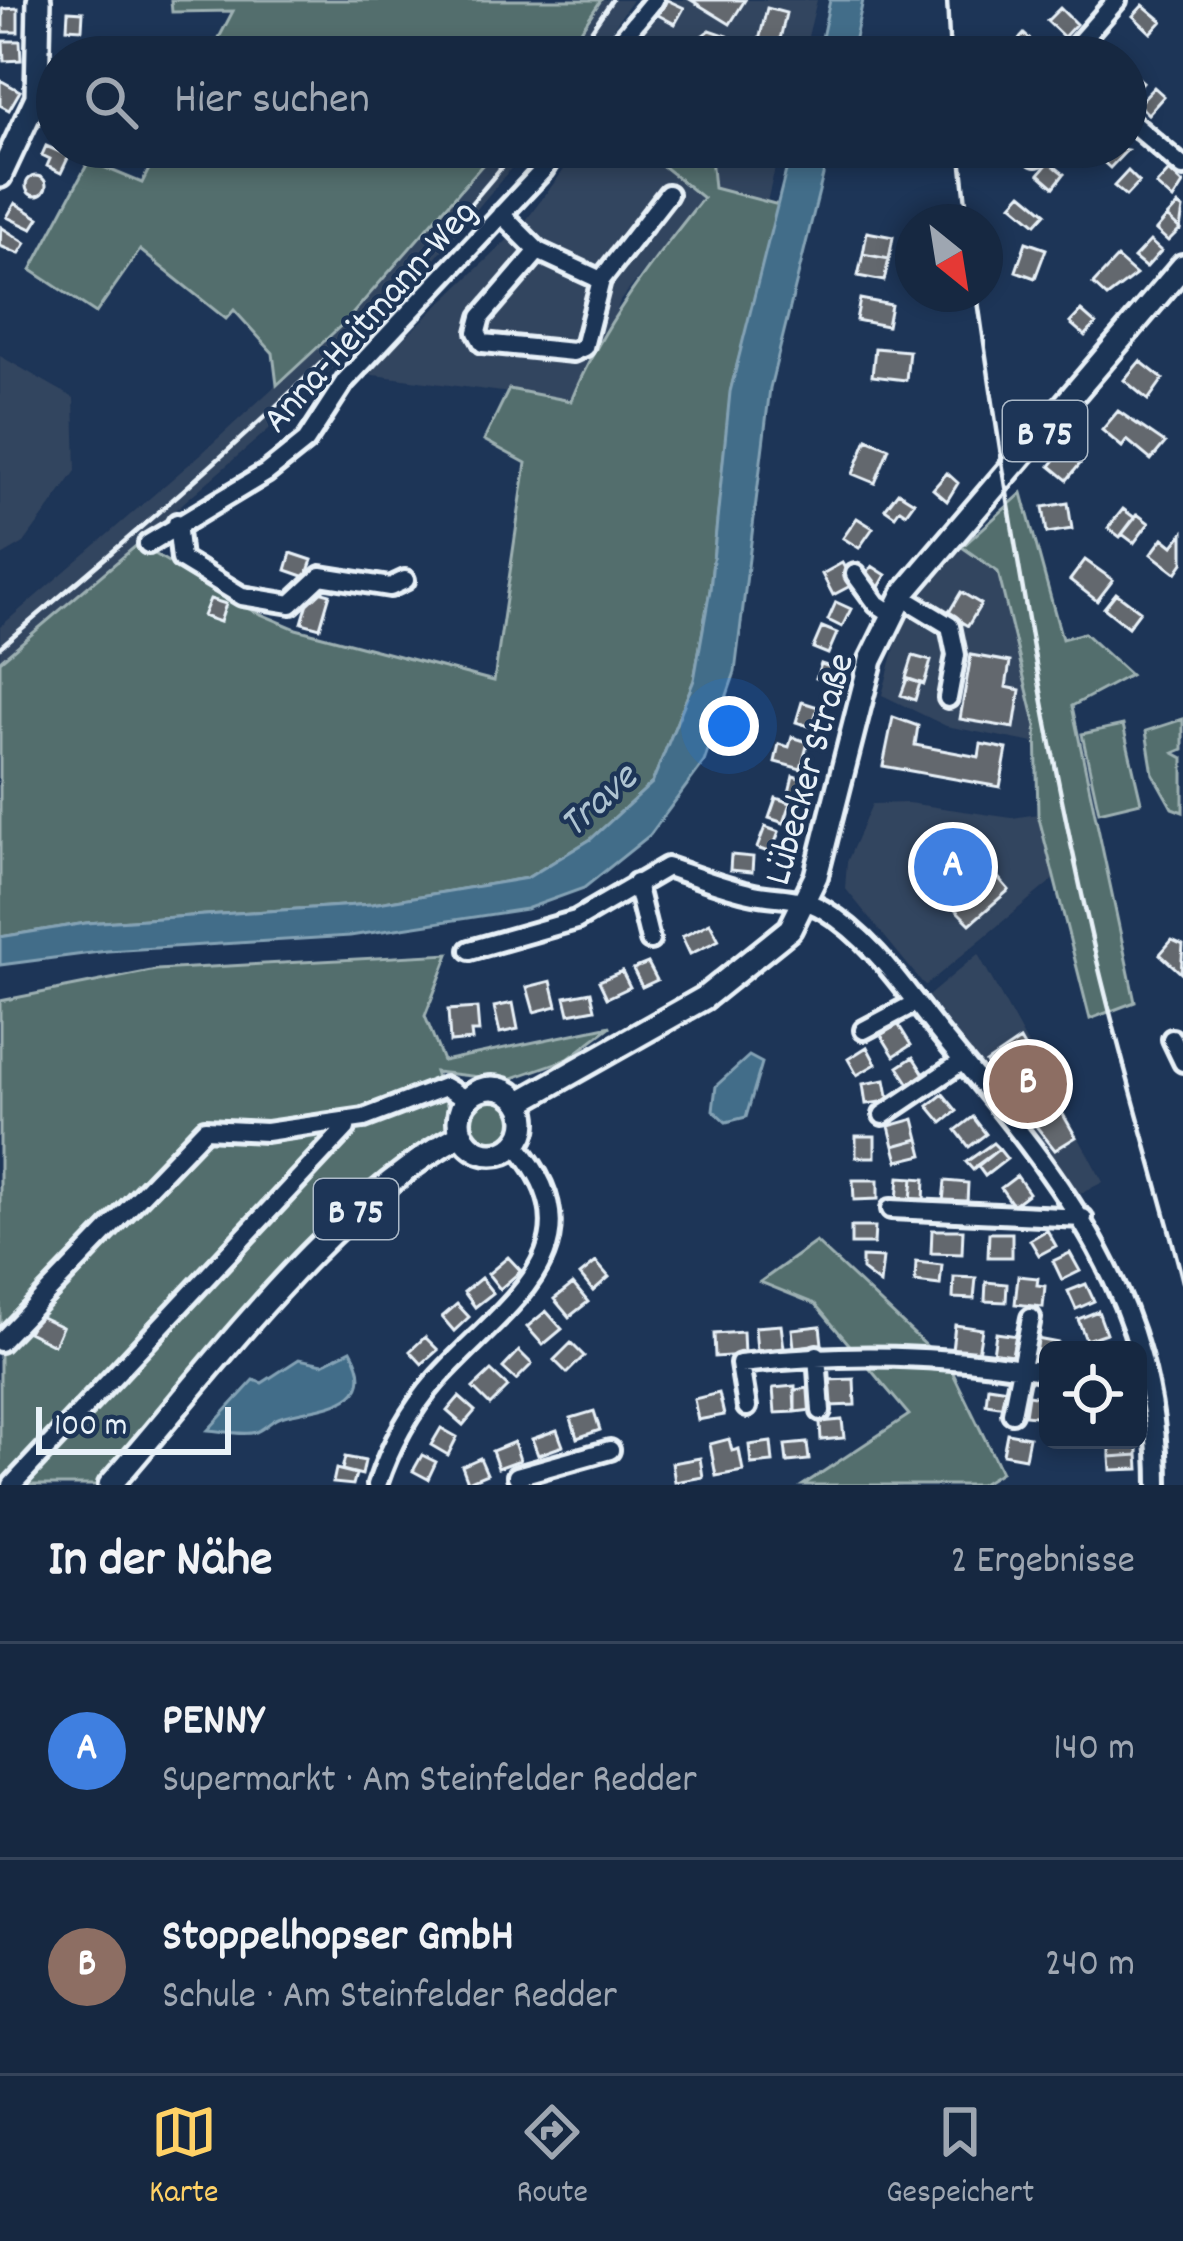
<!DOCTYPE html>
<html lang="de">
<head>
<meta charset="utf-8">
<style>
	:root { --surface:#162841; --page:#23344c; --text:#f1f3f6; --muted:#9ea6b1; --line:#35445a; --accent:#ffd166 }
	body { margin:0; font-family:Dekko,sans-serif; background:var(--page); color:var(--text) }
	.controls { position:absolute; right:36px; bottom:36px; display:grid; overflow:hidden; border-radius:18px; box-shadow:0 6px 18px #0003 }
	.controls button { width:108px; height:108px; display:grid; place-items:center; padding:0; border:0; border-bottom:3px solid var(--line); background:var(--surface); color:var(--text); font:60px sans-serif }
	.compass { position:absolute; left:895px; top:204px; width:108px; height:108px; border-radius:50%; background:var(--surface); box-shadow:0 6px 18px #0003; rotate:150deg }
	.scale { position:absolute; left:36px; bottom:30px; width:195px; box-sizing:border-box; padding-left:12px; border:6px solid #e8f1f8; border-top:0; font-size:33px; line-height:42px; white-space:nowrap; color:#e8f1f8; -webkit-text-stroke:9px #1d3557; paint-order:stroke }
	.you { position:absolute; left:729px; top:726px; width:42px; height:42px; margin:-30px; border:9px solid #fff; border-radius:50%; background:#1a73e8; box-shadow:0 0 0 18px #1a73e833 }
	.badge { display:grid; place-items:center; width:78px; height:78px; border-radius:50%; background:var(--accent); color:#fff; font-size:39px; font-weight:700 }
	.pin { position:absolute; translate:-50% -50%; border:6px solid #fff; box-shadow:0 3px 12px #0006 }
	.list { margin:0; padding:0; list-style:none }
	h2 { display:flex; justify-content:space-between; align-items:center; height:156px; margin:0; padding:0 48px; font-size:51px }
	h2 small { font-size:39px; font-weight:400; color:var(--muted) }
	.list li { display:grid; grid-template-columns:78px 1fr auto; gap:36px; align-items:center; box-sizing:border-box; height:216px; padding:0 48px; border-top:3px solid var(--line) }
	.list b { display:block; font-size:45px; white-space:nowrap }
	.list p { margin:0; font-size:39px; white-space:nowrap; color:var(--muted) }
	.list em { font-size:39px; font-style:normal; color:var(--muted) }
	.icon { flex:none; width:66px; height:66px; fill:none; stroke:currentColor; stroke-width:2; stroke-linecap:round; stroke-linejoin:round }
	.map { position:relative; flex:none; width:1183px; height:1485px; overflow:hidden }
	.search { position:absolute; background:var(--surface); box-shadow:0 6px 18px #0003; left:36px; right:36px; top:36px; height:132px; display:flex; align-items:center; gap:30px; box-sizing:border-box; padding:0 42px; border-radius:66px; color:var(--muted); font-size:45px }
	.sheet { height:588px; background:var(--surface) }
	nav { display:flex; justify-content:space-around; align-items:center; box-sizing:border-box; height:168px; border-top:3px solid var(--line); background:var(--surface); font-size:33px; color:var(--muted) }
	nav a { display:grid; justify-items:center; gap:6px }
	nav .on { color:var(--accent) }
	.map>svg:first-child { display:block }
</style>
</head>
<body>
<div class="map">
<svg width="1183" height="1485" viewBox="0 0 1183 1485">
	<rect width="100%" height="100%" fill="#1d3557"/>
	<filter id="ink" filterUnits="userSpaceOnUse"><feTurbulence type="fractalNoise" baseFrequency=".00833" numOctaves="2"/><feDisplacementMap in="SourceGraphic" scale="24" xChannelSelector="R" yChannelSelector="G"/><feConvolveMatrix kernelMatrix="1 2 1 2 8 2 1 2 1" color-interpolation-filters="sRGB"/></filter>
	<g filter="url(#ink)">
		<path fill="#32445e" d="M601 0H632L594 57H563Z
			M657 0H817L803 57H676L636 29Z
			M498 147H529L403 297 291 410 0 661V627L201 454 348 319Z
			M581 147H639L703 198 620 301 607 340 590 354 571 401 366 374 521 227Z
			M710 147H780L767 202 714 188Z
			M0 356 74 398 76 471 24 543 0 557Z
			M960 545 998 571 1036 726 1034 743 946 726 882 695 901 625Z
			M908 803 1012 818 1038 814 1055 878 925 986 845 888 847 862 872 804Z
			M978 954 1103 1182 1080 1194 928 996Z"/>
		<path fill="#526e6d" stroke="#9db0b2" stroke-width="3" d="M171 0H601L563 57H209L233 11 172 12Z
			M160 147H498L348 319 277 385 273 353 234 310 226 319 140 250 96 313 31 270 89 161 142 183Z
			M639 147H710L714 188 779 205 731 389 710 590 694 680 652 783 591 839 527 878 372 904 86 923 0 937V661L138 544 244 607 296 629 494 681 526 463 484 440 509 389 571 401C602 325 651 263 703 198Z
			M1022 493 1062 639 1084 633 1130 675 1072 706 1135 1002 1090 1019 1038 814 1036 726 998 572 962 547Z
			M1183 719V749L1174 753 1183 758V812L1172 808 1153 774 1146 731Z
			M1123 725 1141 802 1099 812 1082 734Z
			M449 954 425 1016 443 1061 611 1026 568 1059 507 1080 435 1072 450 1114 446 1131 405 1159 96 1485H0V1001L156 970Z
			M466 1122a26 26 0 1 1 52 0a26 26 0 1 1-52 0Z
			M816 1242 951 1369 1001 1472 980 1485H803L909 1415 815 1304 760 1282Z"/>
		<path fill="#426d89" stroke="#84a2b5" stroke-width="3" d="M830 0H863L851 57H818Z
			M792 147H830L770 388 735 672 704 762 650 835 584 888 526 909 350 936 107 951 0 965V937L86 923 372 904 527 878 591 839 652 783 694 680 710 590 730 392Z
			M749 1056 762 1063 746 1117 726 1122 713 1110 716 1086Z
			M351 1350C385 1409 314 1406 281 1417 272 1419 265 1429 256 1432 243 1436 223 1431 208 1430L254 1380 262 1383 299 1359 323 1364Z"/>
		<path fill="#64676e" stroke="#e8f1f8" stroke-width="3" d="M667 0 684 8 675 24 658 15Z
			M691 0H745L730 24Z
			M1143 5 1162 21 1151 33 1133 16Z
			M18 8V32H3V9Z
			M767 8 786 13 776 57H755Z
			M1060 8 1076 24 1064 37 1047 21Z
			M68 11 83 12 82 29 67 28Z
			M710 30 728 36 730 57H696L695 41Z
			M1024 34 1044 52 1040 57H1018L1010 49Z
			M3 41H20L21 60 4 61Z
			M1128 69 1143 82 1131 97 1126 92Z
			M0 80 20 91 9 110 0 105Z
			M1154 87 1164 96 1148 114 1138 104Z
			M46 146 69 156 61 173 47 166 50 159 42 155Z
			M1109 147 1127 150 1110 168 1099 158Z
			M1049 162 1064 174 1054 187 1039 174Z
			M1128 171 1139 182 1126 196 1114 186Z
			M1169 171 1183 184 1173 200 1156 185Z
			M26 186a10 10 0 1 1 20 0a10 10 0 1 1-20 0Z
			M1022 193 1046 213 1036 224 1012 204Z
			M15 203 39 218 32 229 7 217Z
			M1178 205 1183 209 1180 229 1167 217Z
			M1167 217 1180 229 1168 241 1156 230Z
			M1 227 26 243 19 254 0 246Z
			M867 232 893 237 889 259 863 254Z
			M1150 241 1161 251 1146 268 1134 258Z
			M1026 242 1046 249 1035 278 1016 271Z
			M863 254 889 259 884 281 858 276Z
			M1117 258 1136 275 1107 297 1093 284Z
			M860 299 891 305 887 326 856 320Z
			M1081 311 1096 324 1085 336 1070 323Z
			M875 348 909 351 906 380 872 376Z
			M1140 361 1163 379 1148 400 1124 380Z
			M1118 411 1165 443 1151 460 1127 440 1122 447 1102 430Z
			M867 439 889 448 875 483 853 474Z
			M1063 450 1080 464 1067 480 1050 466Z
			M947 473 958 483 947 501 933 489Z
			M898 492 914 502 906 513 900 509 895 516 885 509Z
			M1068 503 1072 529 1047 533 1043 507Z
			M1123 509 1135 518 1120 537 1108 528Z
			M1137 514 1149 523 1134 543 1122 534Z
			M857 518 873 528 859 548 843 538Z
			M1183 533V563L1176 573 1151 554 1163 538 1173 546Z
			M291 553 312 560 306 577 286 570Z
			M1085 560 1113 580 1097 601 1070 580Z
			M842 563 854 584 833 595 822 574Z
			M872 566 886 575 878 589 863 580Z
			M312 589 330 594 320 628 302 623Z
			M961 592 981 604 968 626 948 614Z
			M1116 593 1140 611 1128 627 1104 608Z
			M210 599 226 604 220 622 203 616Z
			M836 602 851 609 842 627 828 620Z
			M822 627 837 633 828 654 813 648Z
			M971 655 1010 662 1006 687 1020 690 1014 728 960 719Z
			M913 656 931 661 924 684 906 678Z
			M821 664 842 671 838 685 816 678Z
			M907 679 920 683 915 700 901 695Z
			M802 702 818 707 812 727 796 722Z
			M893 717 918 726 915 745 979 757 981 744 1007 749 1000 787 883 766Z
			M792 737 808 742 801 769 775 762 779 744 789 747Z
			M793 776 813 782 808 798 789 793Z
			M776 798 791 803 784 823 769 818Z
			M952 824 1009 890 970 924 908 862Z
			M765 827 779 832 771 853 757 848Z
			M731 855 753 857 752 872 730 870Z
			M710 923 719 940 690 954 682 937Z
			M1172 940 1183 945 1181 973 1160 954Z
			M648 963 657 980 642 987 633 969Z
			M622 971 630 987 607 998 599 981Z
			M551 981 557 1006 534 1012 527 987Z
			M591 992 595 1009 569 1014 565 997Z
			M513 1003 518 1029 500 1033 494 1007Z
			M477 1008 479 1032H471L472 1040 450 1042 448 1010Z
			M898 1024 911 1045 894 1056 881 1035Z
			M1020 1040 1076 1137 1055 1150 986 1063Z
			M867 1047 876 1064 857 1075 848 1059Z
			M913 1057 924 1074 909 1084 898 1067Z
			M885 1080 889 1101 866 1104 863 1084Z
			M943 1094 957 1111 942 1123 928 1106Z
			M973 1117 986 1134 969 1147 956 1130Z
			M914 1119 919 1139 894 1146 889 1126Z
			M856 1136H875V1157H856Z
			M919 1139 923 1155 898 1161 894 1146Z
			M993 1143 999 1149 973 1170 966 1162Z
			M999 1149 1007 1159 985 1176 977 1165Z
			M1017 1176 1029 1193 1013 1205 1001 1188Z
			M899 1177 913 1178 911 1199 897 1200Z
			M913 1178 925 1179 924 1201 911 1199Z
			M853 1180H878V1199L854 1200Z
			M945 1181 968 1183 967 1203 943 1202Z
			M851 1227H875L874 1244H851Z
			M932 1230H963L962 1254 931 1253Z
			M1047 1230 1056 1246 1039 1255 1030 1240Z
			M989 1233H1012V1257H988Z
			M1070 1253 1080 1271 1062 1280 1053 1261Z
			M508 1257 521 1271 500 1289 488 1274Z
			M862 1257 883 1258 880 1284 862 1270Z
			M596 1262 609 1277 593 1291 580 1275Z
			M916 1262 942 1265 940 1285 915 1282Z
			M1018 1276 1038 1278 1037 1285 1045 1286 1043 1307 1015 1304Z
			M954 1277 976 1278 974 1299 953 1298Z
			M481 1278 493 1293 475 1307 464 1292Z
			M986 1282 1007 1284 1006 1302 985 1301Z
			M573 1284 588 1302 569 1317 554 1299Z
			M1086 1284 1094 1301 1076 1309 1068 1291Z
			M457 1304 469 1317 454 1331 442 1317Z
			M546 1311 562 1329 543 1345 527 1327Z
			M1098 1311 1106 1333 1086 1340 1078 1319Z
			M37 1315 62 1327 54 1345 28 1332Z
			M781 1325 784 1348 757 1351 755 1327Z
			M955 1325 982 1329 978 1353 952 1350Z
			M820 1326 822 1344 794 1347 792 1329Z
			M743 1332 744 1355 715 1357 714 1334Z
			M996 1333 1018 1336 1016 1357 993 1354Z
			M425 1337 438 1350 422 1364 410 1351Z
			M1037 1339 1058 1343 1057 1350H1048V1360L1034 1358Z
			M571 1343 584 1356 567 1373 554 1360Z
			M519 1351 532 1364 516 1380 503 1368Z
			M491 1371 508 1387 490 1405 473 1388Z
			M854 1379 855 1405 829 1406 828 1380Z
			M795 1386V1412L775 1413 773 1388Z
			M988 1386 1008 1389 1006 1407 986 1404Z
			M810 1388 812 1410 795 1412 794 1390Z
			M719 1393 724 1415 698 1420 694 1399Z
			M1028 1395 1047 1398 1044 1417 1025 1415Z
			M459 1397 475 1411 463 1425 447 1411Z
			M594 1411 600 1430 577 1438 571 1418Z
			M842 1420 844 1438 821 1440 820 1422Z
			M441 1428 457 1437 448 1455 431 1445Z
			M557 1430 563 1446 538 1455 532 1439Z
			M1007 1433 1029 1437 1025 1458 1003 1454Z
			M729 1439 732 1451 739 1449 743 1471 716 1476 710 1444Z
			M514 1442 520 1460 498 1468 492 1451Z
			M771 1442 773 1462 751 1464 749 1445Z
			M807 1443 809 1460 787 1462 785 1445Z
			M1138 1443V1455L1110 1457V1444Z
			M422 1455 436 1462 428 1479 413 1471Z
			M1138 1455 1139 1469 1111 1470 1110 1457Z
			M345 1457 365 1461 362 1475 342 1470Z
			M480 1458 487 1474 468 1482 462 1466Z
			M700 1458 703 1477 675 1482 672 1463Z
			M336 1469 356 1474 353 1485 333 1483Z"/>
		<g fill="none" stroke-linecap="round" stroke-linejoin="round">
			<defs>
				<path id="minor" d="M607 57 654 0
					M1067 57 1117 0
					M1126 118 1183 167
					M1036 156 1045 147
					M501 214 538 251 601 280
					M538 251 481 317 477 332 483 343 573 352 584 347 601 280 668 194
					M177 523 181 559 242 596 291 604 321 576 390 587 405 580
					M148 544 266 473 306 441 345 381 544 169 557 147
					M855 574 877 604 894 615
					M902 597 950 626 956 655 948 698
					M636 883 650 940
					M470 950 576 920 667 867C695 876 724 888 754 894 779 899 801 896 824 910 873 939 907 993 942 1036 1057 1176 1158 1293 1158 1485
					M864 1030 915 1003
					M1172 1039 1183 1062
					M883 1115 963 1061
					M891 1209 1083 1218
					M0 1342 205 1129 266 1132 364 1118 445 1087 467 1100
					M817 1355 821 1411
					M747 1407 740 1364C846 1352 943 1354 1048 1372
					M1012 1413 1031 1318
					M517 1476 610 1450
					M12 1485 346 1128 347 1121
					M377 1485C390 1446 409 1411 436 1380 501 1307 606 1249 516 1145"/>
				<path id="major" d="M0 176 37 97 39 0
					M459 1121a33 33 0 1 1 66 0a33 33 0 1 1-66 0Z
					M520 1102 704 998 790 929 816 876 871 660 904 593 1183 266
					M110 1485C211 1370 328 1206 462 1134"/>
			</defs>
			<use href="#minor" stroke="#e8f1f8" stroke-width="26"/>
			<use href="#major" stroke="#e8f1f8" stroke-width="30"/>
			<use href="#minor" stroke="#1d3557" stroke-width="16"/>
			<use href="#major" stroke="#1d3557" stroke-width="21"/>
			<path stroke="#e8f1f8" stroke-width="4.5" d="M947 0 950 57
				M573 57 612 0
				M960 147 968 222
				M977 294C1008 511 1043 726 1092 939 1118 1054 1154 1168 1183 1282
				M0 647C190 487 362 342 518 147"/>
		</g>
	</g>
	<g text-anchor="middle" stroke-width="9" stroke-linejoin="round" paint-order="stroke">
		<g fill="#1d3557" stroke="#abb9c8" stroke-width="3">
			<rect x="1003" y="401" width="84" height="60" rx="9"/>
			<rect x="314" y="1179" width="84" height="60" rx="9"/>
		</g>
		<g font-size="36" font-weight="bold" fill="#e8f1f8">
			<text x="1045" y="444">B 75</text>
			<text x="356" y="1222">B 75</text>
		</g>
		<g font-size="39" fill="#e8f1f8" stroke="#1d3557">
			<text transform="translate(367 314) rotate(-48)" y="14">Anna-Heitmann-Weg</text>
			<text transform="translate(806 768) rotate(-74)" y="14">Lübecker Straße</text>
		</g>
		<g font-size="42" font-style="italic" fill="#aec3d1" stroke="#1d3557">
			<text transform="translate(596 798) rotate(-42)" y="15">Trave</text>
		</g>
	</g>
</svg>
<div class="controls">
<button><svg class="icon" aria-label="locate" viewBox="0 0 24 24"><circle cx="12" cy="12" r="6"/><path d="M12 2v4M12 18v4M2 12h4M18 12h4"/></svg></button>
</div>
<svg class="compass" viewBox="-18 -18 36 36"><path d="M0-13l5 13h-10z" fill="#e53935"/><path d="M0 13l5-13h-10z" fill="#9ea6b1"/></svg>
<div class="scale">100 m</div>
<div class="you"></div>
<div class="pin badge" style="left:953px;top:867px;background:#3f7fe0">A</div>
<div class="pin badge" style="left:1028px;top:1084px;background:#8d6e63">B</div>
<div class="search"><svg class="icon" aria-label="search" viewBox="0 0 24 24"><circle cx="10" cy="10" r="6"/><path d="M15 15l6 6"/></svg>Hier suchen</div>
</div>
<section class="sheet">
<h2>In der Nähe<small>2 Ergebnisse</small></h2>
<ul class="list">
<li><span class="badge" style="background:#3f7fe0">A</span><div><b>PENNY</b><p>Supermarkt · Am Steinfelder Redder</p></div><em>140 m</em></li>
<li><span class="badge" style="background:#8d6e63">B</span><div><b>Stoppelhopser GmbH</b><p>Schule · Am Steinfelder Redder</p></div><em>240 m</em></li>
</ul>
</section>
<nav>
<a class="on"><svg class="icon" aria-label="map" viewBox="0 0 24 24"><path d="M3 6l6-2 6 2 6-2v14l-6 2-6-2-6 2zM9 4v14M15 6v14"/></svg>Karte</a>
<a><svg class="icon" aria-label="directions" viewBox="0 0 24 24"><path d="M12 3l9 9-9 9-9-9zM9 14v-3h6M13 9l2 2-2 2"/></svg>Route</a>
<a><svg class="icon" aria-label="saved" viewBox="0 0 24 24"><path d="M7 4h10v16l-5-4-5 4z"/></svg>Gespeichert</a>
</nav>
</body>
</html>
